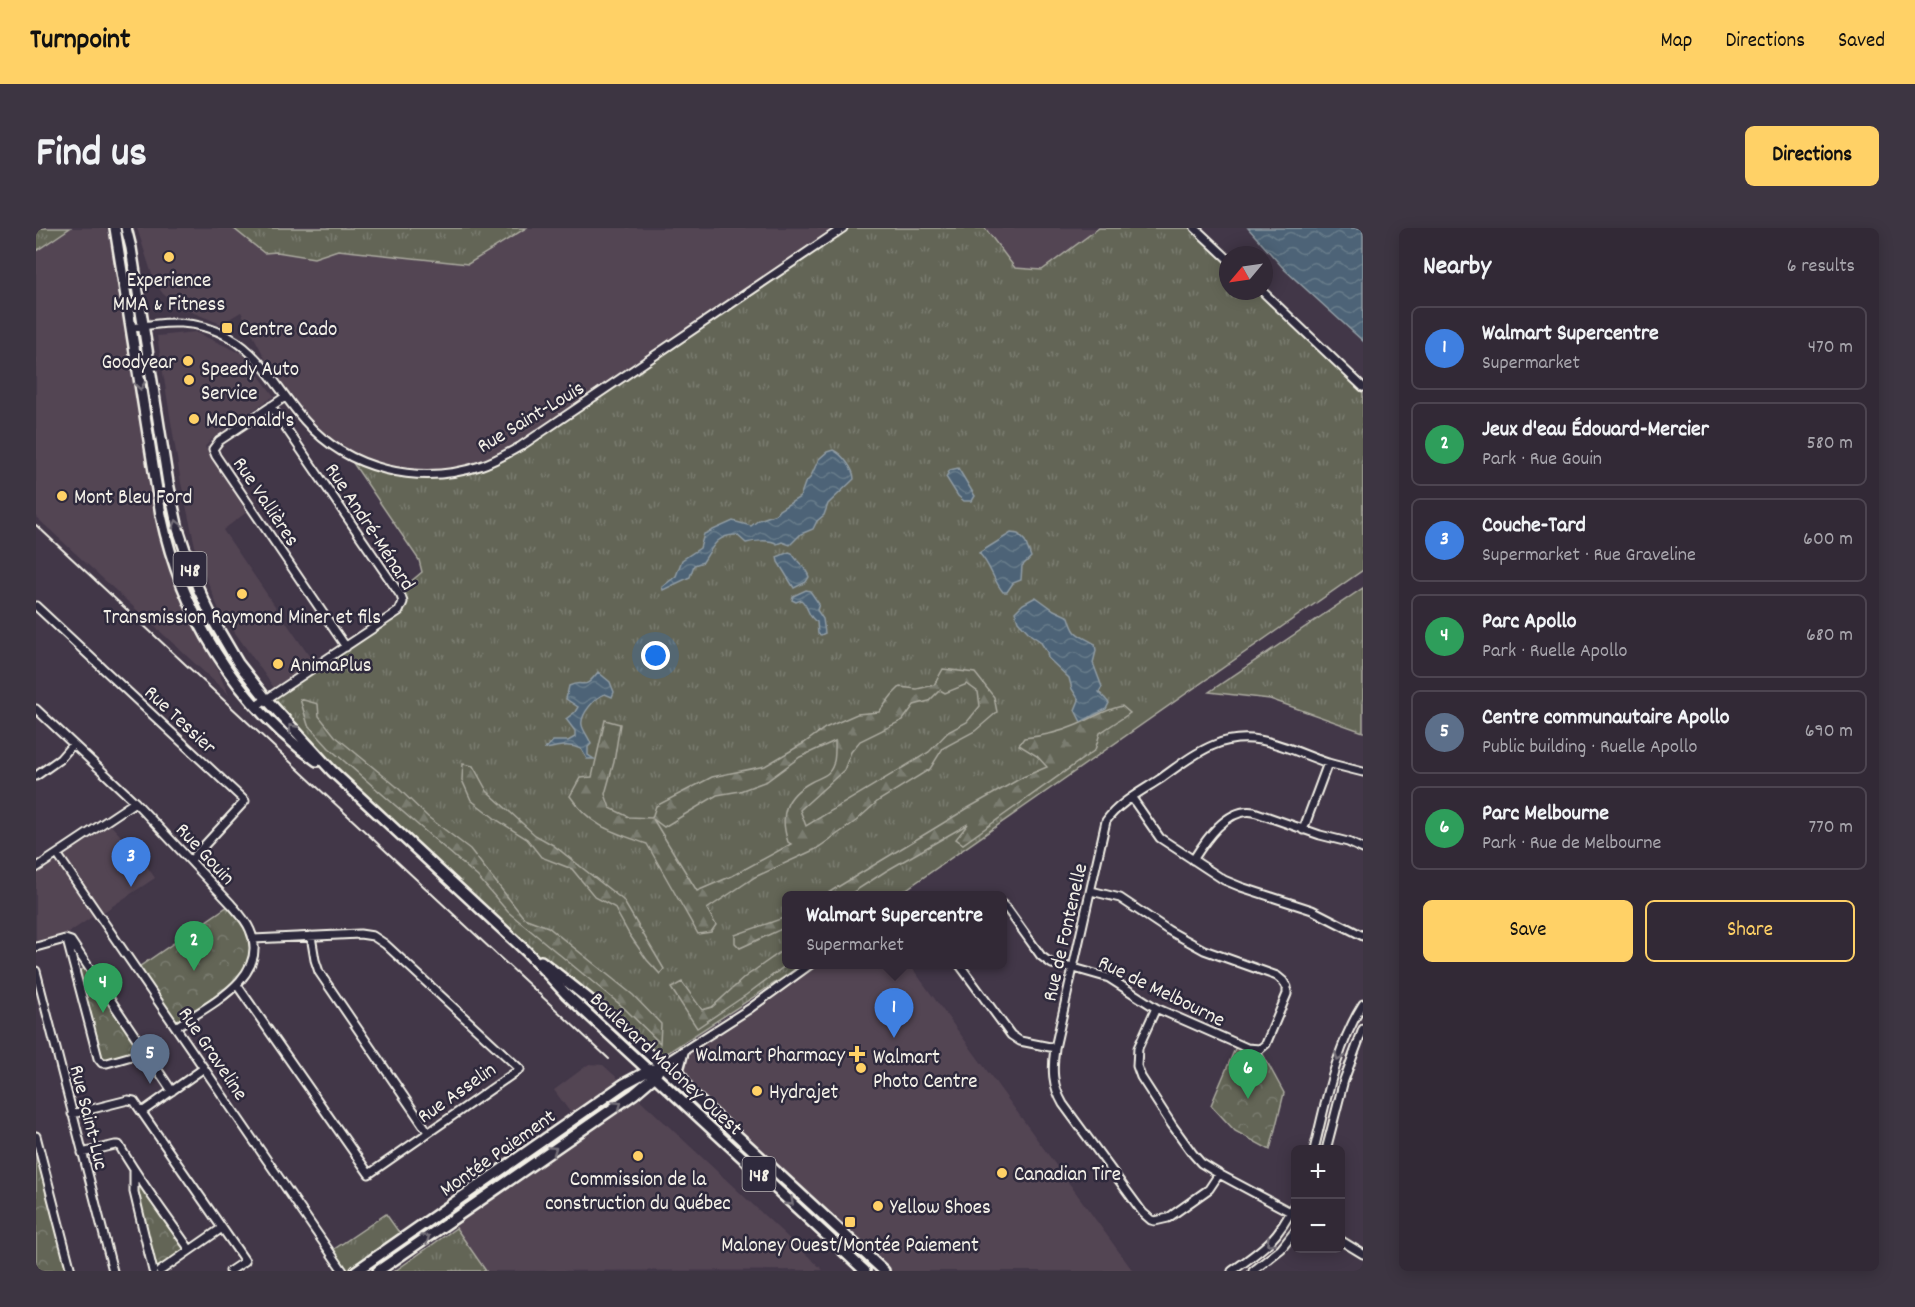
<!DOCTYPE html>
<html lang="en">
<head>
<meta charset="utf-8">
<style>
	:root { --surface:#322936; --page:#3d3542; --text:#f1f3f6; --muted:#a8a6ad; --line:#4d4551; --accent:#ffd166 }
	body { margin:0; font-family:Dekko,sans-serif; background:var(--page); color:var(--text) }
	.controls { position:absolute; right:18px; bottom:18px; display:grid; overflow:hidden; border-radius:9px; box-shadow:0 3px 15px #0003 }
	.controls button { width:54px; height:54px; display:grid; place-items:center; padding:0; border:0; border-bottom:2px solid var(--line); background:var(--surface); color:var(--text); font:30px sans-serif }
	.compass { position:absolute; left:1183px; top:18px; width:54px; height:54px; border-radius:50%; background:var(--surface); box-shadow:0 3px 15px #0003; rotate:241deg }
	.you { position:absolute; left:620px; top:428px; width:21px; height:21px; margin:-15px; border:4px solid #fff; border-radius:50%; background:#1a73e8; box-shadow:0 0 0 9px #1a73e833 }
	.badge { display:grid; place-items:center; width:39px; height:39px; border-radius:50%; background:var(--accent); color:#fff; font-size:20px; font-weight:700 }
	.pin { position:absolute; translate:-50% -50px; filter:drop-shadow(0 2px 3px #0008) }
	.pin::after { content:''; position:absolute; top:32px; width:21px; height:18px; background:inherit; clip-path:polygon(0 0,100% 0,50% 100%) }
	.popup { position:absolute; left:746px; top:663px; width:225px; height:78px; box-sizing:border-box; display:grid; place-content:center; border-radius:9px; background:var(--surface); filter:drop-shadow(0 2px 4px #0005); font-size:20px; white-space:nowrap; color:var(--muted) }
	.popup b { font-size:22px; color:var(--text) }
	.popup::after { content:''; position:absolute; left:50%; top:100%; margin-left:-12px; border:12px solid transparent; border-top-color:var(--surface) }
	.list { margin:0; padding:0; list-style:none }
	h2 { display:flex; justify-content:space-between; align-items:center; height:78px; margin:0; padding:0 24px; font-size:26px }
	h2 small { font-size:20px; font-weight:400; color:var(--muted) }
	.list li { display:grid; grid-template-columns:39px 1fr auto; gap:18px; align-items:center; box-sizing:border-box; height:84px; margin:0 12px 12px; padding:0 12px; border:2px solid var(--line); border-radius:9px }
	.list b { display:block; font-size:22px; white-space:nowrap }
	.list p { margin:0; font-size:20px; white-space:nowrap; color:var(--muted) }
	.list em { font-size:20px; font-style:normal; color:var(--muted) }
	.actions { display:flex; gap:12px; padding:18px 24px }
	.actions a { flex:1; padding:14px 0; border:2px solid var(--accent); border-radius:9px; text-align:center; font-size:21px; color:var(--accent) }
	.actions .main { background:var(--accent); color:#111 }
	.map { position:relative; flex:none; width:1327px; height:1043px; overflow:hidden; border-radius:9px }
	header { display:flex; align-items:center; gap:36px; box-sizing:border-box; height:84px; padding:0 30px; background:var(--accent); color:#111 }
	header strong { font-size:28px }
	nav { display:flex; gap:33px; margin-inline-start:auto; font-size:21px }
	.intro { display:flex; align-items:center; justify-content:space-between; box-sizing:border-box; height:144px; padding:0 36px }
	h1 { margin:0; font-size:42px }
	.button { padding:15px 27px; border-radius:9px; background:var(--accent); color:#111; font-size:21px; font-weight:700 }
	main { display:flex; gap:36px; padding:0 36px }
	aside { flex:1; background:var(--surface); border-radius:9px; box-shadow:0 3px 15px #0003 }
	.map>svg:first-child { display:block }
</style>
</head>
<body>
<header>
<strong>Turnpoint</strong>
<nav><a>Map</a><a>Directions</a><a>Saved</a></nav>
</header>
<div class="intro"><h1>Find us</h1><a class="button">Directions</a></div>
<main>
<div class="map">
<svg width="1327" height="1043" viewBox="0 0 1327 1043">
	<defs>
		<pattern id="grass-tufts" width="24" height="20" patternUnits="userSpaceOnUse" patternTransform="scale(1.5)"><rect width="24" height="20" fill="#636557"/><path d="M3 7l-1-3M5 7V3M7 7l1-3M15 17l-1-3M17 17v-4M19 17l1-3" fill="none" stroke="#7a7c6f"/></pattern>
		<pattern id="forest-firs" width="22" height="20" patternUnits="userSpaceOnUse" patternTransform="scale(1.5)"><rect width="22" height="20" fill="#636557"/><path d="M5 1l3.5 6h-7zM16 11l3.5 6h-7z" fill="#7a7c6f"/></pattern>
		<pattern id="park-crowns" width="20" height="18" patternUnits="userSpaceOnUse" patternTransform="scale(1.5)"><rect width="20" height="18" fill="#636557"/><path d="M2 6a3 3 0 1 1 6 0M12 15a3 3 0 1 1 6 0" fill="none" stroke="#7a7c6f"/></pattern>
		<pattern id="water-waves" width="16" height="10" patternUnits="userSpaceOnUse" patternTransform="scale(1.5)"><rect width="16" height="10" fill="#4d6477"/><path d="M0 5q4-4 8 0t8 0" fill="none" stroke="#677b8a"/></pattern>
	</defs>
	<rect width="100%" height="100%" fill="#423748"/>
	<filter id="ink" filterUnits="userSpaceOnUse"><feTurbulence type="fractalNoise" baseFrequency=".0167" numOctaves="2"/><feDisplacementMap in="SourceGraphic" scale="12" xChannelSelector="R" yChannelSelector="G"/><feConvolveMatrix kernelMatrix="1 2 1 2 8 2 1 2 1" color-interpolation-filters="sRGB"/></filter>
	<g filter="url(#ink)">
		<path fill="#524453" d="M34 0H71L86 66 117 282 137 347 193 467 0 289V23Z
			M101 0H807L524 193 455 234 415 244 343 241 286 210 249 169 205 84 185 96 148 81 127 66 118 53Z
			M949 0H1063L1006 42 979 40Z
			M159 104 207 126 238 168 177 210 169 219 211 284 187 302 280 438 241 464 183 382 161 327 145 255 121 108Z
			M71 593 106 631 119 650 63 687 62 685 19 714 0 719V640Z
			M775 737H874L1097 1043H848L624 838Z
			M553 836 567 837 588 856 539 891 518 862Z
			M598 866 787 1042 448 1043 413 993Z"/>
		<path fill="url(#grass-tufts)" stroke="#acaba0" stroke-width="1.5" d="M0 0H34L0 23Z
			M197 0H490L432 36 302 22 278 30 241 24 228 25Z
			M807 0H949L979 40 1006 42 1063 0H1159L1192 31V63H1226L1327 159V342L862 667 750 668V736L765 737 742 753 622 831 490 723 374 616 231 472 363 383 366 361 386 344 383 332 313 229 343 241 407 245 463 230Z
			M1327 360V504L1234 471 1173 464Z
			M350 986 367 1010 320 1043H307L294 1024Z
			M420 1000 450 1043H359Z"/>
		<path fill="url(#forest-firs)" stroke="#acaba0" stroke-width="1.5" fill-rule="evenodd" d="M907 441 939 445 958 469 961 484 939 503 907 520 894 541 842 573 820 593 780 621 719 649 671 681 680 697 675 704 662 706 611 616C577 604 555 599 534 568L544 550 556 549 569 492 584 496 578 534 569 566 574 580 593 589 616 590 620 578 676 549 729 538 768 515 789 500 821 486 843 484 856 467 864 459 881 461 898 457ZM931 456 942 464 944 478 931 494 912 504 893 524 770 598 764 582 808 542 815 524 824 513 867 492 878 477 893 473 904 462 909 465ZM799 513C799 524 800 537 792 545 788 549 780 551 775 554 749 568 743 587 752 614L755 616 696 648 661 663 617 591 628 599 681 567 704 563 731 553 764 529Z
			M264 471 282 476 283 488 299 508 360 558 392 589 434 621 488 690 512 699 597 767 625 796 624 815 587 779 472 684 442 649 293 520 272 497Z
			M1086 478 1094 485 1064 505 1059 522 927 616 920 611 932 596 850 643 813 667 787 668 932 580 987 549 1011 539 1001 528 983 517 988 510C1006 508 1022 505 1038 498 1056 491 1067 482 1086 478Z
			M427 536 437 538 451 563 499 607 517 617 587 672 628 741 624 746 611 732 593 706 578 679 559 669 536 641 505 629 491 611 461 592 435 572 426 552Z
			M750 689V699L704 720 699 715V707Z
			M750 720V737L710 767 661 800 635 760 646 754 666 782 676 779 709 749Z"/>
		<path fill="url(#park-crowns)" stroke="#acaba0" stroke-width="1.5" d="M195 676 207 691 218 720 206 752 140 799 100 741Z
			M49 740 54 741 110 824 66 835 40 746 43 743Z
			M1201 816 1224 821 1248 865 1234 922 1199 903 1175 877Z
			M0 908 35 1043H0Z
			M105 957 154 1022 124 1043H117L99 961Z"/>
		<path fill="url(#water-waves)" stroke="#909ca4" stroke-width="1.5" d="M1212 0H1327V113L1249 42Z
			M797 222C806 226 818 241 818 251L792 276 788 287 781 293 777 301 765 306 754 317 746 314 741 316C735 311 717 313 710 315L701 307C681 306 676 320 667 334L658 337 654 349 627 362 626 359 640 348 646 332 664 320 668 306 697 293 715 298 723 292 740 286 743 282 764 269 769 255 774 250 783 231 791 224Z
			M922 240 939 268 936 273H928L922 268 910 249 914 242Z
			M975 305 982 306 989 313 995 329 986 338 985 352 977 355 971 364H967C957 352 954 336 943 325Z
			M753 324 756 325C761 335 770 338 773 349L770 354 758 360 742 334 741 329Z
			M770 362 774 363 783 376 781 382 787 391 789 405 785 407 782 406 781 394C771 389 773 378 765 372L760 374 756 372 757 368Z
			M1000 369 1018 382 1033 389C1039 410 1042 405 1059 416L1060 423 1057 435 1066 459 1063 464 1073 475 1070 481 1045 494 1039 482 1043 472 1036 461 1033 450 1012 430 1011 424 1004 413 995 407 982 393 979 384 987 376Z
			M562 444 574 454 578 464 576 469 569 466C559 469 544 487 546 497 547 503 553 509 555 516L552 519V527L558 531H551L545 521C532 515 522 519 509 521L517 513H532L539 509V503L530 491 539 484 542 479 530 471 533 458C549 450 546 465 562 444Z"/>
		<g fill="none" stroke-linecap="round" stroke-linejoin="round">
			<defs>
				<path id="minor" d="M1159 0 1192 31
					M1226 63 1327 159
					M96 100C130 93 161 91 193 109 227 128 244 165 269 193 312 242 383 258 444 238 459 233 472 225 485 218L807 0
					M249 169 183 213 177 221 180 228 310 419
					M0 378 209 573 155 632
					M220 478 363 383 367 374 365 368 235 178
					M0 481 99 574 195 676C202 684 210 692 214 702 235 749 171 778 140 799
					M0 548 24 531 37 516
					M1096 570 1124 610 1188 652 1205 659 1276 682 1327 708
					M1267 602 1292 535
					M21 626 307 1043
					M1157 632C1169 613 1191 579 1218 584L1284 607 1312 614 1327 621
					M0 640 99 574
					M966 676 972 682 1005 728 1016 736 1038 740 1073 750 1120 780 1211 820 1224 821 1230 816 1251 766V759L1247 753 1241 748 1168 722 1132 702 1084 670 1055 663
					M275 708 279 732 283 744 392 904
					M31 712 62 830 66 835H71L110 824
					M0 719 29 711 35 713 136 863
					M923 736 975 807 984 813 1019 820
					M0 743 77 1043
					M201 757 333 946 484 841 349 716 337 708 324 706 217 711
					M1120 780 1102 820 1101 838 1105 849 1136 897 1157 926 1165 935 1183 946 1260 987
					M624 838 713 781 775 736
					M106 884 168 840
					M36 886 92 872 98 873 209 1033 194 1043
					M0 908 35 1043
					M1278 922C1290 873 1300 819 1327 776
					M1290 922 1308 852 1327 801
					M46 925 79 917H83C104 954 130 987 154 1022
					M98 943V964L117 1043
					M1183 946 1173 961 1132 990 1119 993 1115 992 1107 985 1027 876C1016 857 1016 841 1019 820L1070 593C1082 575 1106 563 1124 551 1141 539 1158 525 1178 517 1219 500 1253 522 1292 535 1303 538 1315 541 1327 544
					M1304 1012 1327 1026
					M124 1043 186 1000
					M1196 1043C1229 1020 1242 1011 1260 974
					M1217 1043 1245 1021 1260 1002"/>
				<path id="major" d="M79 0 125 287C145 383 200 476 281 533
					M90 0 95 20 132 255 142 301 162 360 178 394 202 435 231 472 296 543 490 723 530 766 612 842 829 1043
					M505 733 554 772 848 1043
					M647 824 642 842 650 856
					M320 1043 588 856 616 841
					M342 1043 598 866 619 848 622 843"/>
			</defs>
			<use href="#minor" stroke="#f4f1e8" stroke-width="11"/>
			<use href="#major" stroke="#f4f1e8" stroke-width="14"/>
			<use href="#minor" stroke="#2f2a3d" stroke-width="7"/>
			<use href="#major" stroke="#2f2a3d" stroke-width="9"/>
			<path stroke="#f4f1e8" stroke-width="2" d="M0 297 573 831"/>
		</g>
		<defs><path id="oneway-chevron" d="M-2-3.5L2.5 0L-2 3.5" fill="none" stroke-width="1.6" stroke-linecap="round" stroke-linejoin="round" transform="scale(1.5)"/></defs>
		<g stroke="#747079">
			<use href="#oneway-chevron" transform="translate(104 158) rotate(81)"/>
			<use href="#oneway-chevron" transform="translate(141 296) rotate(-104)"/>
			<use href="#oneway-chevron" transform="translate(256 500) rotate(-132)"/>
			<use href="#oneway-chevron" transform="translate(1303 829) rotate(111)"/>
			<use href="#oneway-chevron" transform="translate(582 877) rotate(-35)"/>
			<use href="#oneway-chevron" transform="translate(517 922) rotate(-34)"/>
			<use href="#oneway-chevron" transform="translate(754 974) rotate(43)"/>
			<use href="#oneway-chevron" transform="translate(390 1010) rotate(-35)"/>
			<use href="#oneway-chevron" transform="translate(1234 1014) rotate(136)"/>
		</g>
	</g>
	<g fill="#ffd166" stroke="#2f2a3d" stroke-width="2">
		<circle cx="133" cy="29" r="6"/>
		<rect x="185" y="94" width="12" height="12" rx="3"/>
		<circle cx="152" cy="133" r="6"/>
		<circle cx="153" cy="152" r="6"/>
		<circle cx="158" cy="191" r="6"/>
		<circle cx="26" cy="268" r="6"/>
		<circle cx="206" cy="366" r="6"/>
		<circle cx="242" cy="436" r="6"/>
		<path d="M818 817h6v6h6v6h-6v6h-6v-6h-6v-6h6z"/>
		<circle cx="825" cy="840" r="6"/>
		<circle cx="721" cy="863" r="6"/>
		<circle cx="602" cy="928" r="6"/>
		<circle cx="966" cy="945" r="6"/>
		<circle cx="842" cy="978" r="6"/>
		<rect x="808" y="988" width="12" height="12" rx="3"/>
	</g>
	<g text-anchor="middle" stroke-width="5" stroke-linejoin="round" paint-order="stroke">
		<g fill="#2f2a3d" stroke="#b9b5b5" stroke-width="1.5">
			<rect x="137.5" y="324" width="33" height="34" rx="4.5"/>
			<rect x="706.5" y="929" width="33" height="34" rx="4.5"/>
		</g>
		<g font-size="20" font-weight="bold" fill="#f4f1e8">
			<text x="154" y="348">148</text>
			<text x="723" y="953">148</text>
		</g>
		<g font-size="21" fill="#f4f1e8" stroke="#2f2a3d" text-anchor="start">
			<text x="133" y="58" text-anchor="middle">Experience<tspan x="133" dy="24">MMA &amp; Fitness</tspan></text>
			<text x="203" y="107">Centre Cado</text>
			<text x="140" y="140" text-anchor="end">Goodyear</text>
			<text x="165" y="147">Speedy Auto<tspan x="165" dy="24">Service</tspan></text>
			<text x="170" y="198">McDonald's</text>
			<text x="38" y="275">Mont Bleu Ford</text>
			<text x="206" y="395" text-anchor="middle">Transmission Raymond Miner et fils</text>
			<text x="254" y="443">AnimaPlus</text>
			<text x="809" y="833" text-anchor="end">Walmart Pharmacy</text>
			<text x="837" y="835">Walmart<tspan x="837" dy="24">Photo Centre</tspan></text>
			<text x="733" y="870">Hydrajet</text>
			<text x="978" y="952">Canadian Tire</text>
			<text x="602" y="957" text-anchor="middle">Commission de la<tspan x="602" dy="24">construction du Québec</tspan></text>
			<text x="854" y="985">Yellow Shoes</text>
			<text x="814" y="1023" text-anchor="middle">Maloney Ouest/Montée Paiement</text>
		</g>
		<g font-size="21" fill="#f4f1e8" stroke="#2f2a3d">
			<text transform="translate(494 188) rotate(-31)" y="7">Rue Saint-Louis</text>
			<text transform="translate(231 273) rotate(56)" y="7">Rue Vallières</text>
			<text transform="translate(335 298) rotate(57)" y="7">Rue André-Ménard</text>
			<text transform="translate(145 491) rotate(43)" y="7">Rue Tessier</text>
			<text transform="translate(170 625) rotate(47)" y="7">Rue Gouin</text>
			<text transform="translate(1028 704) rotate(-77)" y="7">Rue de Fontenelle</text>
			<text transform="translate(1126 762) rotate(26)" y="7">Rue de Melbourne</text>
			<text transform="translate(178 825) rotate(56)" y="7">Rue Graveline</text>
			<text transform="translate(631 835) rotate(43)" y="7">Boulevard Maloney Ouest</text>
			<text transform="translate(420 864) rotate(-35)" y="7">Rue Asselin</text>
			<text transform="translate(54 889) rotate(76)" y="7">Rue Saint-Luc</text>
			<text transform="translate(461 924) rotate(-35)" y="7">Montée Paiement</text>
		</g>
	</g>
</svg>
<div class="controls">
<button>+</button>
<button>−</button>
</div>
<svg class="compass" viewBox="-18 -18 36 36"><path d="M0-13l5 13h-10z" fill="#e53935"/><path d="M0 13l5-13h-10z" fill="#a8a6ad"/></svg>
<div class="you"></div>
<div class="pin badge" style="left:858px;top:810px;background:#3f7fe0">1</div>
<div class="popup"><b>Walmart Supercentre</b>Supermarket</div>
<div class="pin badge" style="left:158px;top:743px;background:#2e9e5b">2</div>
<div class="pin badge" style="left:95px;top:659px;background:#3f7fe0">3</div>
<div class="pin badge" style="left:67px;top:785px;background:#2e9e5b">4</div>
<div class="pin badge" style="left:114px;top:856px;background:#5c6f8a">5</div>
<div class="pin badge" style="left:1212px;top:871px;background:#2e9e5b">6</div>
</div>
<aside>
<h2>Nearby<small>6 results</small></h2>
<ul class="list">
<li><span class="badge" style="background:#3f7fe0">1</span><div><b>Walmart Supercentre</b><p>Supermarket</p></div><em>470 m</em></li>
<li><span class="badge" style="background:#2e9e5b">2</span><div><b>Jeux d'eau Édouard-Mercier</b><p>Park · Rue Gouin</p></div><em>580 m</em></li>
<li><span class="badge" style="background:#3f7fe0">3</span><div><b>Couche-Tard</b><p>Supermarket · Rue Graveline</p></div><em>600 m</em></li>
<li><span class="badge" style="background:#2e9e5b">4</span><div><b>Parc Apollo</b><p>Park · Ruelle Apollo</p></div><em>680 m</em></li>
<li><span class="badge" style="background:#5c6f8a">5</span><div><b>Centre communautaire Apollo</b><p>Public building · Ruelle Apollo</p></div><em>690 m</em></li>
<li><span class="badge" style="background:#2e9e5b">6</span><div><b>Parc Melbourne</b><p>Park · Rue de Melbourne</p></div><em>770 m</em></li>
</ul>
<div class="actions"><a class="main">Save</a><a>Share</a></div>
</aside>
</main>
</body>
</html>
